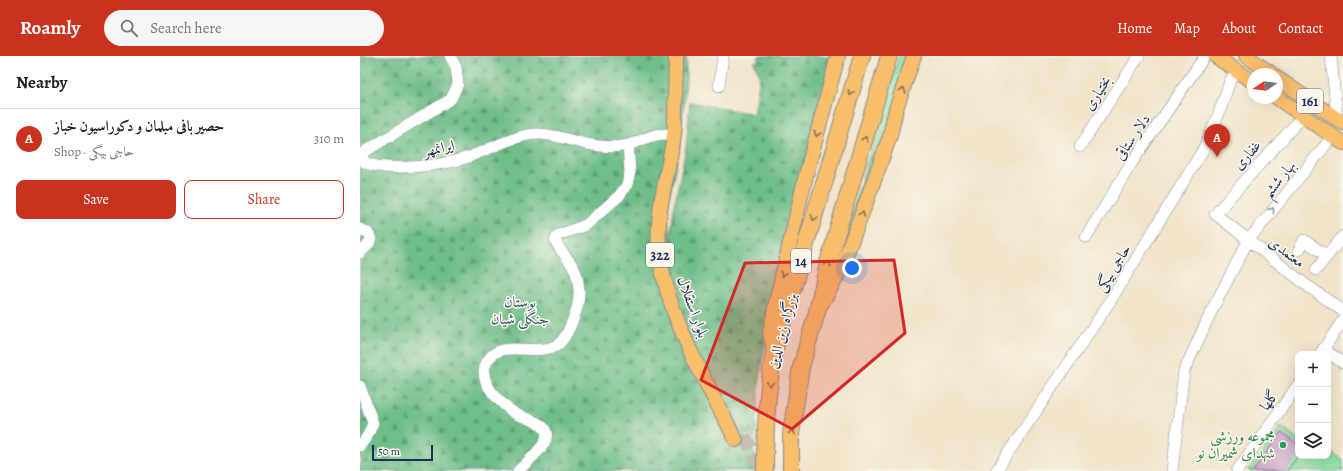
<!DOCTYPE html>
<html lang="en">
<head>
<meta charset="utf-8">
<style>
	:root { --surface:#fff; --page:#f6f6f6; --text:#222; --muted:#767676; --line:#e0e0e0; --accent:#c8321e }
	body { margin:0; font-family:Alegreya,Amiri,serif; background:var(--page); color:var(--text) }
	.controls { position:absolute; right:12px; bottom:12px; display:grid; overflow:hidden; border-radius:8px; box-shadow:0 4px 16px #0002 }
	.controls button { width:36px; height:36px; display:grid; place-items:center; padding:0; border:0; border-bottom:1px solid var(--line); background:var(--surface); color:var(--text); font:20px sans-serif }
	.compass { position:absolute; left:887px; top:12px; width:36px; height:36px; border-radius:50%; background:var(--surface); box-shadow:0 4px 16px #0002; rotate:257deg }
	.scale { position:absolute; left:12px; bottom:10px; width:61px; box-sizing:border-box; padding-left:4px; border:2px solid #1b2f5e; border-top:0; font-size:11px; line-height:14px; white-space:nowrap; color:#1b2f5e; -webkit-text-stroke:3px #fbf7ec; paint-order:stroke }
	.you { position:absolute; left:492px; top:212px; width:14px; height:14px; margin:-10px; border:3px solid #fff; border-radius:50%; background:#1a73e8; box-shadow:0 0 0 6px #1a73e833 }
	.badge { display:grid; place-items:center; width:26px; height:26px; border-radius:50%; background:var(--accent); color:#fff; font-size:13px; font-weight:700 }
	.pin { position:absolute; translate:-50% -33px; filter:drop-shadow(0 1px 2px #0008) }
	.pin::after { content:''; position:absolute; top:21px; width:14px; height:12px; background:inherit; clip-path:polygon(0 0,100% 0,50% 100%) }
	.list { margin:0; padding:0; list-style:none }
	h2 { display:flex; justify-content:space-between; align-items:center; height:52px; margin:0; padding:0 16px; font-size:17px }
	h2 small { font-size:13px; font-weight:400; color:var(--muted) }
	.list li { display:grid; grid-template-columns:26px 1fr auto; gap:12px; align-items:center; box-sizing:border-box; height:60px; padding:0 16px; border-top:1px solid var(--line) }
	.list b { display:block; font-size:15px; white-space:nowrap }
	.list p { margin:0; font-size:13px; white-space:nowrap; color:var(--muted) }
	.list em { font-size:13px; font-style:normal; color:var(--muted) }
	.actions { display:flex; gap:8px; padding:12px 16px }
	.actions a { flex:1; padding:9px 0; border:1px solid var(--accent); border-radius:8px; text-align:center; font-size:14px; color:var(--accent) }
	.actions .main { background:var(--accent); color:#fff }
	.icon { flex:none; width:22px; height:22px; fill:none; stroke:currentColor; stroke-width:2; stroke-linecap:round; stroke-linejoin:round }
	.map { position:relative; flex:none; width:983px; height:415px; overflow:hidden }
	header { display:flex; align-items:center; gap:24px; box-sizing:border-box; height:56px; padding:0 20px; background:var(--accent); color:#fff }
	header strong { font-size:19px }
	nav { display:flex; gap:22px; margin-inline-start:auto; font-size:14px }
	.search { width:280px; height:36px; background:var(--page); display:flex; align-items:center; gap:10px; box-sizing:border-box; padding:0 14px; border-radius:22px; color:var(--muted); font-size:15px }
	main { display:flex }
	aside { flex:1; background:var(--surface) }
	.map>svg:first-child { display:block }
</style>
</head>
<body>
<header>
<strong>Roamly</strong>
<div class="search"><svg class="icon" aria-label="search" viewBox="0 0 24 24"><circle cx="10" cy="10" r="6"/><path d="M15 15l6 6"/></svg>Search here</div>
<nav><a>Home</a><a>Map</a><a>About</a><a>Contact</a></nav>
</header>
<main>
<aside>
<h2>Nearby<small></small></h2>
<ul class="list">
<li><span class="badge">A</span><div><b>حصیر بافی مبلمان و دکوراسیون خباز</b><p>Shop · حاجی بیگی</p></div><em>310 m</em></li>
</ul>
<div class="actions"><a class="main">Save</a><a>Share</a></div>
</aside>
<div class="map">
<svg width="983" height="415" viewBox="0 0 983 415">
	<defs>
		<pattern id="grass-dots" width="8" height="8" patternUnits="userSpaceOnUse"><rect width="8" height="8" fill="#8ae0a3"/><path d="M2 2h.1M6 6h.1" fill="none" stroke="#76c08f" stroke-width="1.8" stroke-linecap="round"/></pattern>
		<pattern id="forest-firs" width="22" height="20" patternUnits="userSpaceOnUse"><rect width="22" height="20" fill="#6fbe89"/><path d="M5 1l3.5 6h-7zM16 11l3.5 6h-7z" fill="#5a9b73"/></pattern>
	</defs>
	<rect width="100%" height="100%" fill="#fbf7ec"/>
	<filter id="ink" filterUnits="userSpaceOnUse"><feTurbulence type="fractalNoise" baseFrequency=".025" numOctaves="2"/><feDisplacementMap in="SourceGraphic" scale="8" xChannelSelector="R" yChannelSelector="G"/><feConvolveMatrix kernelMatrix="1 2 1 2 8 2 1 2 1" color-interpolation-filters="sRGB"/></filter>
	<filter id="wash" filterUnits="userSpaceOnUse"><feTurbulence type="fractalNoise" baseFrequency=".012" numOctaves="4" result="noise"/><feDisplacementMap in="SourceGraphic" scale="16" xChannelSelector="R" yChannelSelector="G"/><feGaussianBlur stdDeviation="0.9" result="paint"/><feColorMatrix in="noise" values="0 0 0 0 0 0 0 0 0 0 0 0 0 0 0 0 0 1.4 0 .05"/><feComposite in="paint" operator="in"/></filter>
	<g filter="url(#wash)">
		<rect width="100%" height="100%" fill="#f1e4c9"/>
		<path fill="url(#grass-dots)" stroke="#528880" d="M539 0H550L538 40 476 212Z"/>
		<path fill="url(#forest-firs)" stroke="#457674" d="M0 0H326V24L320 88 307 152 311 200 315 216 312 196 311 175 315 145 326 93 330 46 394 58 400 20 394 6H397L398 0H473L408 266 399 328 395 388 391 379 388 380 369 345 386 379 385 380 404 415H0Z"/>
		<path fill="#8ae0a3" stroke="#528880" d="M921 371 938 384V400H968V394L983 404V415H888Z"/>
		<g id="blocks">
			<path fill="#c89ec2" d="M921 376 938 389V400L927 415H893Z"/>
		</g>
	</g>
	<g filter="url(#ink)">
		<use href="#blocks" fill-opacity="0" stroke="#868a94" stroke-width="1"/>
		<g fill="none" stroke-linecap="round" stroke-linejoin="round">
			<path stroke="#c6c0b4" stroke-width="14" stroke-dasharray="14 7" stroke-linecap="butt" d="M384 380 404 415"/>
			<defs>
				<path id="minor" d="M90 0 96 11 98 28 91 43 4 96 2 101 4 106C26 117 85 109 109 101 128 94 157 78 178 78 199 78 219 89 240 90 249 91 259 91 267 89 277 87 286 81 296 79 302 78 308 78 314 78
					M971 0 977 63
					M359 30 363 0
					M943 60 855 158 945 228 983 255
					M720 91 779 0
					M0 173 8 177 11 183 9 188 0 197
					M726 181 773 105 845 0
					M939 194 944 184 967 200
					M956 214 983 180
					M963 293 983 307
					M960 298 983 264
					M0 330 13 367 8 379 0 390
					M158 415C166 407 182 394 186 383 191 366 164 363 154 357 142 348 125 333 124 317 124 311 126 307 129 303 141 283 177 301 197 289 204 285 211 269 214 261 220 246 221 233 216 217 212 204 200 197 195 184L198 179 226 169 259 140 267 129 270 116 268 89
					M636 415 749 247 843 94 858 60 870 25 876 15
					M812 415 824 315 851 256 888 185 973 80
					M877 415 938 329"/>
				<path id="major" d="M316 0C316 17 315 34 315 52 315 61 315 70 314 79 309 116 296 152 299 190 303 254 347 328 376 384
					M855 0 893 26
					M886 0 912 18
					M917 22 983 67
					M917 42 983 87
					M462 247 481 213 508 141 530 80 536 53 554 0
					M414 295 410 277 417 242 446 119 478 0"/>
				<path id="highway" d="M405 415C405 375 407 334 414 295L502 0
					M431 415V378L441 311 457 256 468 207 529 0"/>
			</defs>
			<use href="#minor" stroke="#868a94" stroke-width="12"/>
			<use href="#major" stroke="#868a94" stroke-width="16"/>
			<use href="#highway" stroke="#868a94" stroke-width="18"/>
			<use href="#minor" stroke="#fff" stroke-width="11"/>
			<use href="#major" stroke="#f8bf6c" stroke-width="14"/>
			<use href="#highway" stroke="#f8bf6c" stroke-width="16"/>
		</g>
		<defs><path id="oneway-chevron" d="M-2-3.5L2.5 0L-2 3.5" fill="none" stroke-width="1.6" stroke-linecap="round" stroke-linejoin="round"/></defs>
		<g stroke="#7e7064">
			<use href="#oneway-chevron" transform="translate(543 34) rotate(-71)"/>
			<use href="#oneway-chevron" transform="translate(491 37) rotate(107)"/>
			<use href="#oneway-chevron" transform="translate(457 78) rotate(105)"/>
			<use href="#oneway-chevron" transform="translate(505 83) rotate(-73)"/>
			<use href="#oneway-chevron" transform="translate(502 158) rotate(-70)"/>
			<use href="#oneway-chevron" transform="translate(454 162) rotate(107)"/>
			<use href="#oneway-chevron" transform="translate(468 208) rotate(-76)"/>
			<use href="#oneway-chevron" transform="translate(423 218) rotate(104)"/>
			<use href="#oneway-chevron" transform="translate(410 328) rotate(95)"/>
			<use href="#oneway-chevron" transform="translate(432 376) rotate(-84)"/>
		</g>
		<use stroke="#8d97ae" href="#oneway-chevron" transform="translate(912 154) rotate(-51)"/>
	</g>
	<path fill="#d62828" fill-opacity="0.2" stroke="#d62828" stroke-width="3" stroke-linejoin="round" d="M534 204 545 277 432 373 341 324 385 207Z"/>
	<circle fill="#2e9e5b" stroke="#fbf7ec" stroke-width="1.5" cx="923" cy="389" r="4"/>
	<g text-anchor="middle" stroke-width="3" stroke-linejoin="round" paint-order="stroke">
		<g fill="#fbf7ec" stroke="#5e6b89" stroke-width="1">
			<rect x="937" y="33" width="26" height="24" rx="3"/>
			<rect x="286" y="187" width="28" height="24" rx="3"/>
			<rect x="431" y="193" width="20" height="24" rx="3"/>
		</g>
		<g font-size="14" font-weight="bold" fill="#1b2f5e">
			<text x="950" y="50">161</text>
			<text x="300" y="204">322</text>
			<text x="441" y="210">14</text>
		</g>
		<g font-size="15" fill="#1b2f5e" stroke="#fbf7ec">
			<text transform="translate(737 37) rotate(-57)" y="5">بختیاری</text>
			<text transform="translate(772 81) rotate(-56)" y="5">دلار ستاقی</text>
			<text transform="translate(79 92) rotate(-12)" y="5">ایرانمهر</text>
			<text transform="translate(887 99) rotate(-48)" y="5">غفاری</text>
			<text transform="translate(919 123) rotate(-51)" y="5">بهار ششم</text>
			<text transform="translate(927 196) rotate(37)" y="5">معتمدی</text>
			<text transform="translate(753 212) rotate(-58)" y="5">حاجی بیگی</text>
			<text transform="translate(333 251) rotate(70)" y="5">بلوار استقلال</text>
			<text transform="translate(422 275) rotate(-75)" y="5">بزرگراه زین الدین</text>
			<text transform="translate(909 344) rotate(-55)" y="5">گلها</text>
		</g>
		<g font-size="15" fill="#375b6f" stroke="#fbf7ec">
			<text x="160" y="251">بوستان<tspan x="160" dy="17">جنگلی شیان</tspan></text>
		</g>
		<g font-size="15" fill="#27864d" stroke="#fbf7ec" text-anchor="end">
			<text x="915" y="385">مجموعه ورزشی<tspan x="915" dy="17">شهدای شمیران نو</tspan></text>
		</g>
	</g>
</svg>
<div class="controls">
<button>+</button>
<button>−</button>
<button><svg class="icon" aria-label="layers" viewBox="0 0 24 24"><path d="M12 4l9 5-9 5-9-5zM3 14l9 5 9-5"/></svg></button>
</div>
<svg class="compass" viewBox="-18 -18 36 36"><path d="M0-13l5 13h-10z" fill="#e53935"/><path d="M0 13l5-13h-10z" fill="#767676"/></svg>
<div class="scale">50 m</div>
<div class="you"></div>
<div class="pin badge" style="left:857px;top:101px">A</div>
</div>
</main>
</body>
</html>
